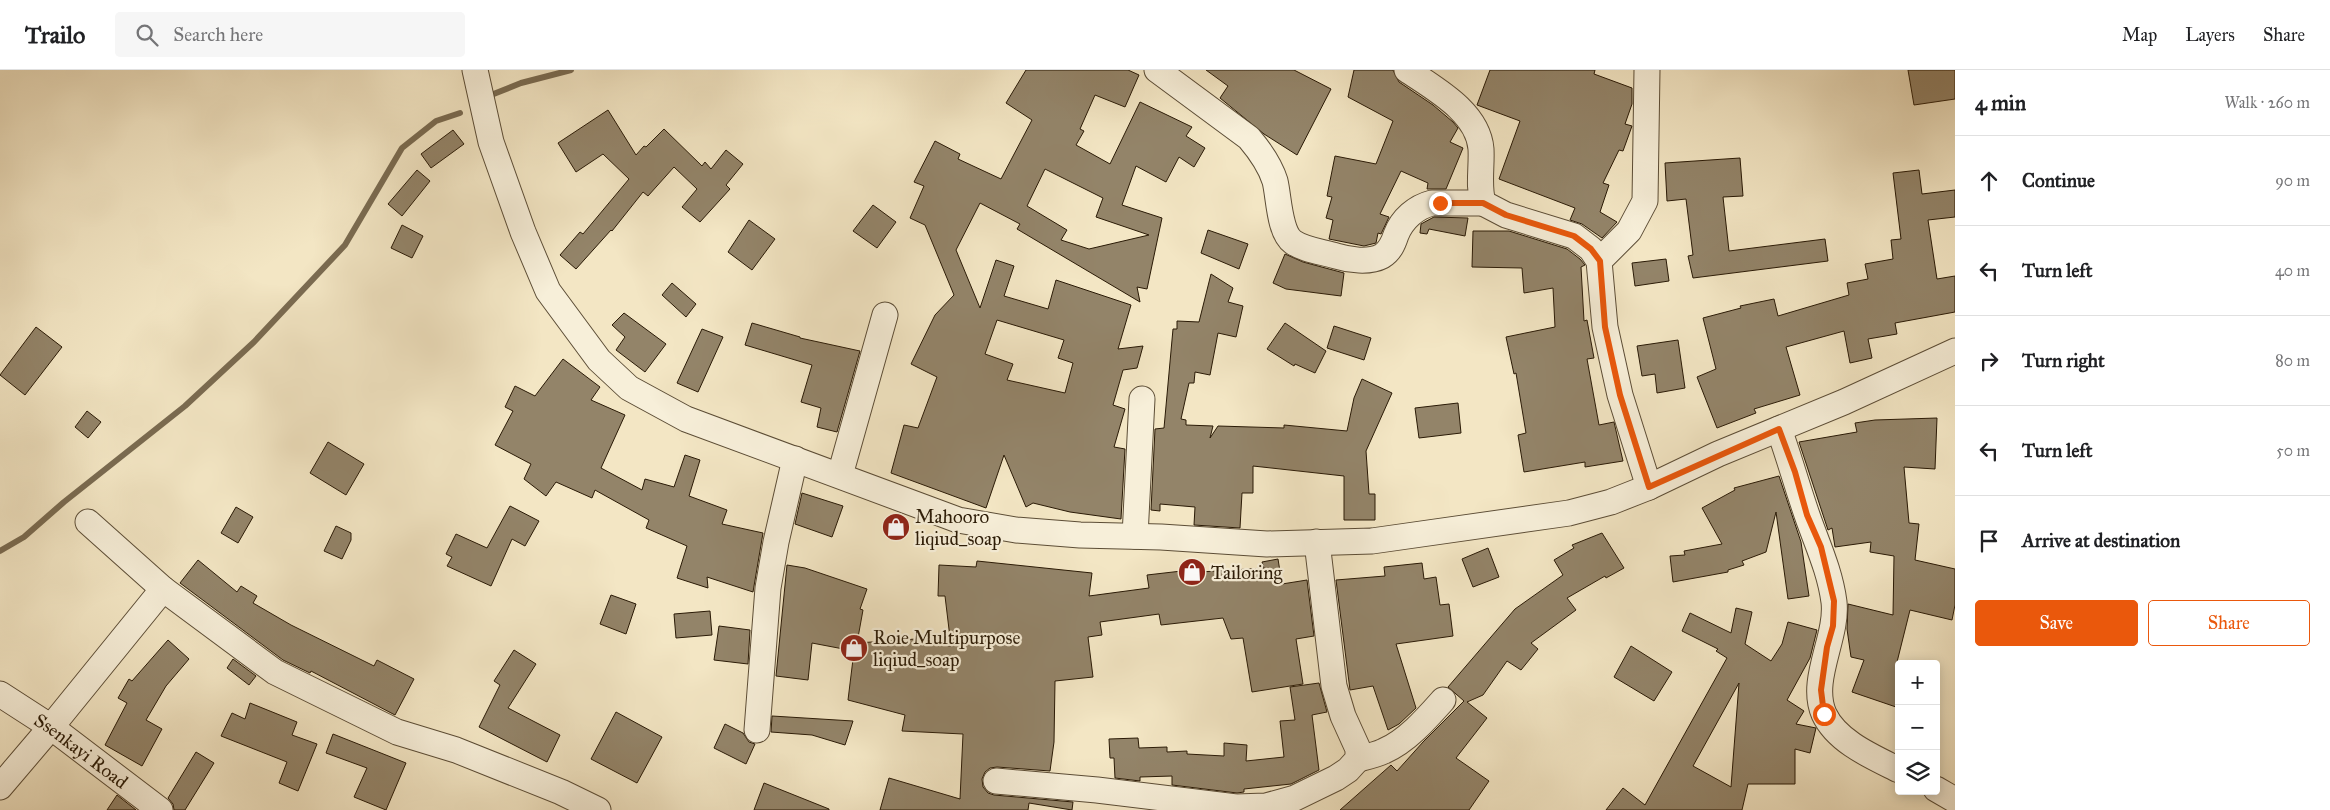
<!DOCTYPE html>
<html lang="en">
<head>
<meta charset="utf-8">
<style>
	:root { --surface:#fff; --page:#f6f6f6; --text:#202124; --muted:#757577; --line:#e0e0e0; --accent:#ea580c }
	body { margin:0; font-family:"IM FELL Great Primer",serif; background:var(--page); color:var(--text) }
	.controls { position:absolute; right:15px; bottom:15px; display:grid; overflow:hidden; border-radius:5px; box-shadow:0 2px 12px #0003 }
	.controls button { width:45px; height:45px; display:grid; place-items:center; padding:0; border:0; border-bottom:1px solid var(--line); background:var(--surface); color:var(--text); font:25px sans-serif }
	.stop { position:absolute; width:15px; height:15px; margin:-11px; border:4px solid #ea580c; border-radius:50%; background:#fff }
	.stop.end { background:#ea580c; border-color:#fff; box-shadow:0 1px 5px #0008 }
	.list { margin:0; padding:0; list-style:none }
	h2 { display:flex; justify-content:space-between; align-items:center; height:65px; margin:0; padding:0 20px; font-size:21px }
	h2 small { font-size:16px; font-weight:400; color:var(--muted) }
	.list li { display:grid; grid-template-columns:32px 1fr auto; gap:15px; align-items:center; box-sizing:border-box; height:90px; padding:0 20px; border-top:1px solid var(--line) }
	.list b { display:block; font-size:19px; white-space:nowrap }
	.list em { font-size:16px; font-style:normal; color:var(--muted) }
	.actions { display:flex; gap:10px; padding:15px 20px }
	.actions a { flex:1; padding:11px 0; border:1px solid var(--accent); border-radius:5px; text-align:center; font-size:18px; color:var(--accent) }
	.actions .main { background:var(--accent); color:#fff }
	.icon { flex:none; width:28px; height:28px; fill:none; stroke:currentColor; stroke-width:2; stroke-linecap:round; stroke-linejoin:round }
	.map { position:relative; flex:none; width:1955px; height:740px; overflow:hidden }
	header { display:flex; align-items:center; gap:30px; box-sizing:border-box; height:70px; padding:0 25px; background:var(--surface); border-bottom:1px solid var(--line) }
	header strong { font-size:24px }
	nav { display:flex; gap:28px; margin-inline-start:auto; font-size:18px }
	.search { width:350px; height:45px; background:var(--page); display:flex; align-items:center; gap:12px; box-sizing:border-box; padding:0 18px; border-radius:5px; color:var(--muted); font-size:19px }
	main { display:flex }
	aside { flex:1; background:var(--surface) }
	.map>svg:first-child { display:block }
</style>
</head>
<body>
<header>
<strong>Trailo</strong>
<div class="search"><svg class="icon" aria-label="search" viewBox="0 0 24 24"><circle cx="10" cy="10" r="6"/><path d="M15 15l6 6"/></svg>Search here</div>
<nav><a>Map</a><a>Layers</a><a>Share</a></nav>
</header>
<main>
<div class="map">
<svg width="1955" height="740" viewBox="0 0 1955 740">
	<rect width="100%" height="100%" fill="#f3e6c4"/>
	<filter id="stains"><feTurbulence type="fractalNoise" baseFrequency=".004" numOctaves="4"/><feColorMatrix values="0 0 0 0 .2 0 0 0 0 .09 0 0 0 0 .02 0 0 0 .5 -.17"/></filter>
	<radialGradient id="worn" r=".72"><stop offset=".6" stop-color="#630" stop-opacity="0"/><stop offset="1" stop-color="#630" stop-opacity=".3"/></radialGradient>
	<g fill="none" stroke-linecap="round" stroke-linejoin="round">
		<path stroke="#7a6b51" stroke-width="6" d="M491 25 521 13 571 0
			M0 481 24 467 64 432 185 336 254 272 345 175 402 78 436 51 460 43"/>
	</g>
	<path fill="#938469" stroke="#2a1a06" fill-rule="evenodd" d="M1026 0H1128L1139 5 1125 37 1095 25 1080 59 1084 61 1076 75 1110 94 1140 32 1192 57 1186 66 1205 78 1194 97 1179 87 1166 112 1136 96 1122 135 1162 148 1147 219 1137 217 1140 232 1017 159 1020 154 980 133 956 180 980 238 996 190 1014 196 1004 226 1048 239 1056 210 1131 235 1118 279 1143 276 1137 298 1123 300 1113 335 1125 339 1114 377 1125 379 1121 449 1070 442 1033 433 1026 437 1004 385 986 438 891 403 904 355 918 358 937 307 911 294 935 245 954 225 925 155 910 148 924 116 914 112 935 71 960 84 958 89 1001 109 1032 50 1006 33ZM1045 99 1103 128 1096 147 1149 165 1089 179 1061 170 1067 160 1027 136ZM997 250 1064 270 1058 288 1073 293 1065 323 1007 310 1013 294 985 284Z
		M1206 0H1294L1331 19 1297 85 1264 64 1220 28 1228 16Z
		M1354 0H1393L1399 12 1433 35 1453 52 1458 58 1450 72 1463 78 1446 119H1427L1428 113 1401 101 1380 144 1389 147 1381 164 1378 163 1376 173 1364 176 1329 169 1333 150 1326 148 1332 127 1327 126 1335 86 1376 94 1393 51 1348 27Z
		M1490 0H1595L1594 4 1632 18V34L1625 54 1632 56 1623 81 1619 80 1603 113 1609 115 1600 142 1617 152 1602 168 1582 154 1570 150 1575 138 1499 109 1520 51 1477 35Z
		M1908 0H1955V29L1914 35Z
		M608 40 636 85 644 76 646 77 664 59 702 96 705 92 711 99 726 80 743 94 726 115 730 119 700 152 682 137 697 119 674 97 648 126 643 122 612 161 611 160 576 199 560 185 580 162 583 164 629 109 603 84 576 102 558 73Z
		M453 60 464 74 431 98 421 84Z
		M1740 88 1743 126 1723 127 1729 181 1825 169 1828 191 1693 208 1688 186 1693 185 1686 129 1667 131 1665 93Z
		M417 100 430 111 402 146 388 134Z
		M1919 100 1922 124 1955 120V147L1928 150 1937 209 1955 206V242L1895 253 1897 264 1868 269 1872 288 1850 293 1844 261 1786 277 1800 325 1754 339 1756 343 1717 358 1697 307 1716 299 1703 248 1741 238 1740 236 1774 229 1778 246 1849 225 1847 213 1868 209 1865 194 1893 189 1891 170 1901 169 1893 103Z
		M873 135 896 152 877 178 853 161Z
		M1434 147 1468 148 1465 166 1429 159 1427 164 1420 163 1421 154Z
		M749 150 775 169 752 200 728 182Z
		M402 155 423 166 412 188 391 178Z
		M1208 160 1248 174 1239 199 1201 183Z
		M1473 161H1509L1567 179 1580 189 1585 195 1581 197 1584 251 1587 250 1594 288 1587 289 1599 355 1614 352 1623 391 1585 397V392L1524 402 1518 365 1526 363 1516 303 1514 304 1506 267 1555 257 1553 218 1524 223 1522 198 1472 197Z
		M1285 184 1303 192 1344 203 1341 226 1286 219 1273 213Z
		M1666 189 1669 211 1635 216 1632 193Z
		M1211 204 1233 218 1228 232 1243 236 1236 267 1218 263 1210 305 1195 302 1194 313H1189L1181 349 1186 350V355L1213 356 1210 368 1218 356 1284 358V355L1347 361 1354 328 1362 309 1392 323 1366 381 1369 424H1375V450H1344V406L1253 396V423H1242L1240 458 1194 455 1195 437 1160 434V441L1151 440 1155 359 1164 358 1173 259H1177V251L1199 252Z
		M672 213 696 234 686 247 662 225Z
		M624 243 666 274 645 302 616 280 625 267 612 255Z
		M752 253 800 267V268L860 281 837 362 817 357 821 338 801 332 812 295 745 275Z
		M1285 253 1326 281 1315 303 1295 294 1294 296 1267 279Z
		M1334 256 1371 268 1364 290 1327 278Z
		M36 257 62 277 25 325 0 305Z
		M702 259 723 267 698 322 677 313Z
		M1678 270 1685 318 1657 323 1655 304 1642 306 1637 276Z
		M563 289 600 317 591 330 625 345 601 398 642 420 645 409 674 417 685 385 700 390 689 426 727 440 722 454 763 463 753 522 707 507 708 518 677 508 687 476 646 458 649 450 595 420 592 428 556 412 546 426 524 409 531 394 495 375 513 341 505 337 515 316 535 326Z
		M1458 333 1461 363 1419 368 1415 338Z
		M87 341 101 352 88 368 75 357Z
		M1937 348 1935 399 1904 397 1909 453 1919 454 1915 490 1955 499V535L1952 550 1910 540 1897 592 1899 593V638L1852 622 1864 590 1851 587 1847 559 1848 534 1893 545 1894 486 1870 482 1871 472 1835 477 1832 458 1828 460 1799 372 1857 362 1855 353 1875 350Z
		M328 372 364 394 346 425 310 403Z
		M1779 406 1801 472 1809 526 1788 529 1776 442 1766 482 1742 491 1744 495 1728 500V502L1673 512 1670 486 1685 485 1684 481 1722 474 1702 438 1735 420 1734 418Z
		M802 423 843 436 832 467 795 454Z
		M510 436 539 451 525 476 512 469 491 516 447 496 452 487 446 484 456 464 487 478Z
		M236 437 253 447 238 473 221 463Z
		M336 456 351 463V470L342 489 324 481Z
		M1602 463 1624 498 1606 508 1605 506 1567 528 1576 540 1531 573 1538 579 1521 600 1507 591 1483 625 1467 632 1487 648 1456 688 1489 711 1469 740H1340L1391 695 1397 701 1423 672 1464 631 1448 617 1515 539 1563 505 1554 490 1574 478 1572 475Z
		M1488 478 1499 507 1473 517 1462 489Z
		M1278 489 1282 514 1307 510 1314 566 1296 569 1303 614 1252 622 1243 568 1231 569 1223 548 1161 555 1159 544 1100 552 1102 565 1088 567 1093 607 1055 611 1054 672 1050 701 997 697 990 698 985 702 982 709 983 717 988 723 994 725 1073 732 1072 740 1029 733 1028 740H880L889 708 960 729 963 664 902 661 905 645 848 630 854 581 812 573 808 610 776 606 787 495 805 498 867 519 860 539 863 540 857 573 916 569V572L951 576 945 526H938L939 495 976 497 977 491 1092 503 1089 526 1149 518 1147 505 1199 499 1200 502 1264 498 1262 492Z
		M198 490 237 522 241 516 257 526 253 533 291 555 374 596 377 590 414 609 395 645 311 601 310 603 283 590 180 513Z
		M1422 493 1424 509 1436 507 1440 535 1449 534 1453 566 1396 574 1416 638 1399 654 1388 660 1373 616 1350 620 1336 510 1385 506 1384 497Z
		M611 525 636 534 626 564 600 554Z
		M1736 538 1752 542 1745 574 1771 591 1782 574 1788 552 1817 560 1810 588 1787 630 1804 641 1796 654 1816 658 1810 683 1795 679V714H1748L1742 740H1606L1623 718 1645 735 1727 588 1716 581 1718 579 1682 561 1690 543 1731 563ZM1739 613 1731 717 1693 696Z
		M710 541 712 565 676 568 674 544Z
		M719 556 750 560 748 594 714 590Z
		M168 570 189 589 166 616 146 650 162 659 142 696 105 675 127 633 118 628 129 609 132 611Z
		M1631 576 1672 602 1654 631 1614 607Z
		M514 580 536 594 508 638 560 665 547 692 479 657 500 615 494 611Z
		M233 589 256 606 249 615 227 598Z
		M1319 613 1327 642 1312 645 1319 700 1291 714 1244 719V722L1237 723 1172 715V706L1140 707V711L1115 708 1114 688H1110L1109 669 1138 668 1139 678 1167 677V682L1187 681V684L1224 686V673L1247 675 1246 691 1284 687 1280 651 1295 650 1290 617Z
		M250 633 297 652 292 665 317 674 298 721 279 713 287 692 221 666 232 643 245 649Z
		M616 642 662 667 637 713 591 689Z
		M772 646 853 651 845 675 812 665 771 662Z
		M725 654 743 663 749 672 755 674 746 694 714 678Z
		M333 664 406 693 386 740 354 727 367 698 326 683Z
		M196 682 214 693 185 740H174L173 734 168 728Z
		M764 713 829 739V740H754Z
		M117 725 136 740H107Z"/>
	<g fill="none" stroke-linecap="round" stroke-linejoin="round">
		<defs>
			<g id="minor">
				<path d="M475 0 491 72 523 162 548 221 599 290 629 318 686 349 958 450 1016 460 1080 465 1161 467 1267 474 1372 471 1569 443 1611 432 1649 417 1718 384 1844 332 1955 281"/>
				<path d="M1157 0 1249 68C1260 81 1270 95 1275 111 1279 127 1279 162 1293 172 1304 180 1323 182 1336 186 1349 190 1369 193 1382 186 1390 181 1393 174 1396 165 1402 149 1416 137 1432 133H1483"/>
				<path d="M1407 0C1435 19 1478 42 1481 79 1482 97 1478 116 1483 133L1506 145 1574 166 1591 179 1599 191 1605 257 1620 325 1649 417"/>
				<path d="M1599 191 1629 161 1645 131 1647 0"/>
				<path d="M1779 359C1789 387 1797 416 1807 445 1817 474 1830 501 1834 532 1838 567 1809 610 1824 644 1837 672 1873 687 1899 700"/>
				<path d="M840 405 885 245"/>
				<path d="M88 452 163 519 275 602 397 662 456 680 561 722 598 740"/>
				<path d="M1135 466 1142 329"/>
				<path id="s1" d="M0 624 51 657 160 740"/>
				<path d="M757 660 768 518 776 472 795 389"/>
				<path d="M1358 689C1366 687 1376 685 1384 681 1407 671 1427 648 1443 630"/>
				<path d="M996 711 1097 720 1236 737 1266 736 1295 728 1336 708 1348 700 1358 689V679L1343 646 1334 616 1317 472"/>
				<path d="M0 717 51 657 163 519"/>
				<path d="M1936 719 1955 730"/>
			</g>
		</defs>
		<use href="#minor" stroke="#5c4d36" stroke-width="27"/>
		<use href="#minor" stroke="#f7efd9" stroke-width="25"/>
	</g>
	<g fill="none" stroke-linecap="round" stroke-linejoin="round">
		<path stroke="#ea580c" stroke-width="6" d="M1440 133H1483L1506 145 1574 166 1591 179 1600 191 1605 257 1620 325 1649 417 1779 359 1795 402 1807 445 1821 477 1834 531 1833 556 1827 577 1821 620 1824 644"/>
	</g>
	<defs>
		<symbol id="shop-disc" viewBox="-11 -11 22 22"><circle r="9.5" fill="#8f2418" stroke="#f7efd9"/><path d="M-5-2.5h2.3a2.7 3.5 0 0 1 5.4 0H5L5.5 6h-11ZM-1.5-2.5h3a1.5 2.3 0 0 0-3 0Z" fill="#fff"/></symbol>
	</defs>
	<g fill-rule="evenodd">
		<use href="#shop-disc" x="880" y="441" width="32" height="32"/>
		<use href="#shop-disc" x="1176" y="486" width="32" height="32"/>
		<use href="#shop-disc" x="838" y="562" width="32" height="32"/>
	</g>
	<g text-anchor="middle" stroke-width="4.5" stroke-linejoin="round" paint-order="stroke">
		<g font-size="19" fill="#2a1a06" stroke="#f7efd9" text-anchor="start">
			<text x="915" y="453">Mahooro<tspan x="915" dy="22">liqiud_soap</tspan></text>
			<text x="1211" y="509">Tailoring</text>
			<text x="873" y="574">Roie Multipurpose<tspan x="873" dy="22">liqiud_soap</tspan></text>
		</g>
		<g font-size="19" fill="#2a1a06" stroke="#f7efd9">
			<text dy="7" stroke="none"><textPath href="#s1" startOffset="99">Ssenkayi Road</textPath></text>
		</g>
	</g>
	<rect width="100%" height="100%" filter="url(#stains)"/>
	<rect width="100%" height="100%" fill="url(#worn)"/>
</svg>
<div class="controls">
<button>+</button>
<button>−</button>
<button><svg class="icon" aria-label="layers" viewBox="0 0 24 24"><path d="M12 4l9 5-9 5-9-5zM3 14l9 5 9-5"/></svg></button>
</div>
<div class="stop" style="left:1824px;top:644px"></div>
<div class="stop end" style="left:1440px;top:133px"></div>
</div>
<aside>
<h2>4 min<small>Walk · 260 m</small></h2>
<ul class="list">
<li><svg class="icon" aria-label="ahead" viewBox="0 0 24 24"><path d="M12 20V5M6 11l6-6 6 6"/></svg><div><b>Continue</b></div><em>90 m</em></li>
<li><svg class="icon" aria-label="left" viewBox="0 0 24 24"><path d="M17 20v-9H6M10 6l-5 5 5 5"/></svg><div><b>Turn left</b></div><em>40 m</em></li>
<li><svg class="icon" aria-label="right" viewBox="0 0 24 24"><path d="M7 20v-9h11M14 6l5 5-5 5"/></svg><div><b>Turn right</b></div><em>80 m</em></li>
<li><svg class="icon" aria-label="left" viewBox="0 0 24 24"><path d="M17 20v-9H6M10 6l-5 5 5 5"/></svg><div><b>Turn left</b></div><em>50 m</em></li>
<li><svg class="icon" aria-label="arrive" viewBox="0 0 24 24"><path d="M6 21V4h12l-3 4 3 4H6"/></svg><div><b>Arrive at destination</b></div></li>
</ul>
<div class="actions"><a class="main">Save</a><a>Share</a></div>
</aside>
</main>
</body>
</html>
